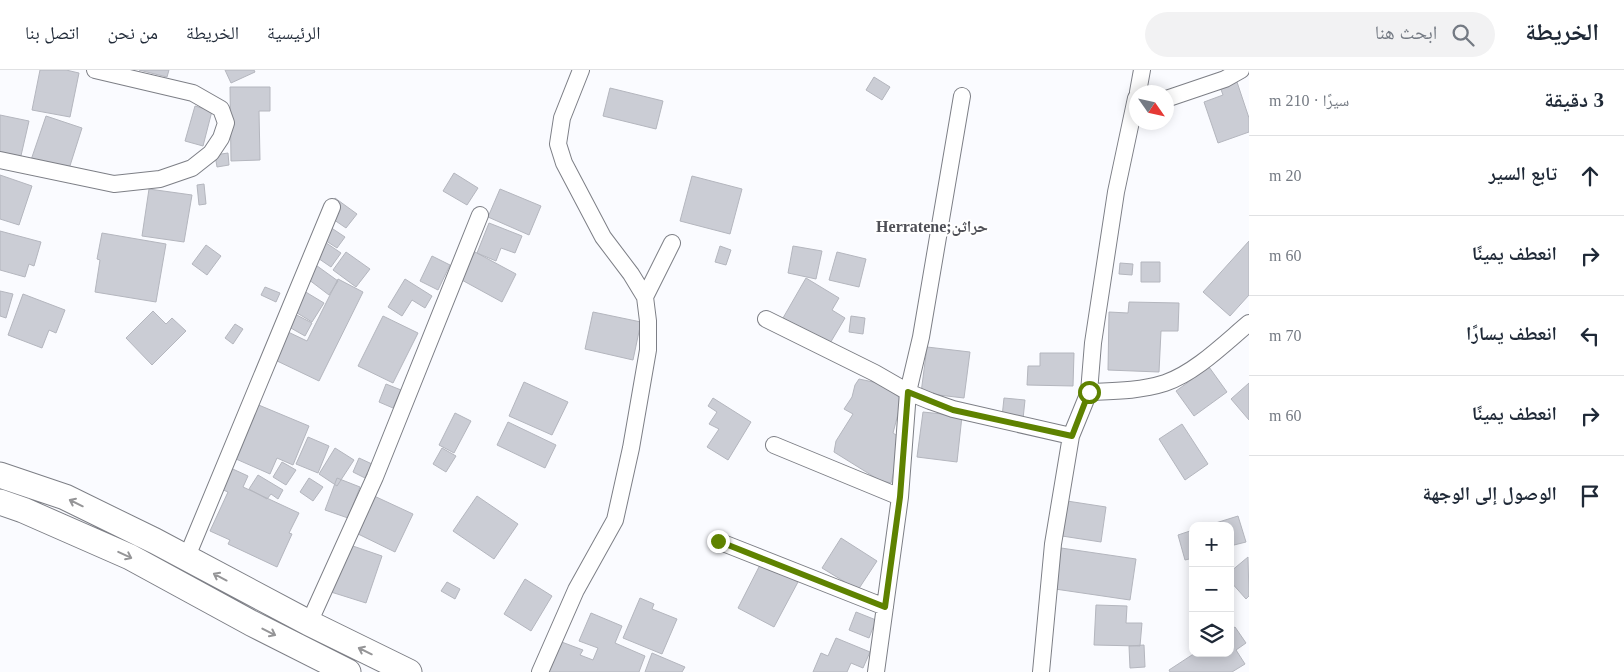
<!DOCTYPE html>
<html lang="ar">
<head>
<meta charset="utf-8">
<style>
	:root { --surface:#fff; --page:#f2f2f3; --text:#1f2937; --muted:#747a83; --line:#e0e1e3 }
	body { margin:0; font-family:"Times New Roman","Noto Naskh Arabic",serif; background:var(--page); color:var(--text); direction:rtl }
	.controls { position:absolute; right:15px; bottom:15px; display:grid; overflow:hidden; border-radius:10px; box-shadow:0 2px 12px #0003 }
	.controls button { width:45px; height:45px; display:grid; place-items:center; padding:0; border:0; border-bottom:1px solid var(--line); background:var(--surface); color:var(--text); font:25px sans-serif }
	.compass { position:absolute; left:1129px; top:15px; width:45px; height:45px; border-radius:50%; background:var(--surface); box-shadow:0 2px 12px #0003; rotate:124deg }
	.stop { position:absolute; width:15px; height:15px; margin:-11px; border:4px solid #5e8200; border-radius:50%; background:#fff }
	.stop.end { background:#5e8200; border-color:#fff; box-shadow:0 1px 5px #0008 }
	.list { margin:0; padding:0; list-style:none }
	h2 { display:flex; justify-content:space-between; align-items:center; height:65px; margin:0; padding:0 20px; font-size:21px }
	h2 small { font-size:16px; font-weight:400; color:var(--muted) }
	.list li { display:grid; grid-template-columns:32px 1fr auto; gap:15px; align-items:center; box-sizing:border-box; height:80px; padding:0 20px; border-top:1px solid var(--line) }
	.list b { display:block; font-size:19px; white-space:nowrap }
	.list em { font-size:16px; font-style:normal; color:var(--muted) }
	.icon { flex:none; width:28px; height:28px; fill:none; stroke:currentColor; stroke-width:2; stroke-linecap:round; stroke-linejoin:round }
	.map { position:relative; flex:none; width:1249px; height:602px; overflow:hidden; direction:ltr }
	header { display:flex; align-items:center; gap:30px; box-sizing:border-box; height:70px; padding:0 25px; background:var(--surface); border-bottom:1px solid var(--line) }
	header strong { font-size:24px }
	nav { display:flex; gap:28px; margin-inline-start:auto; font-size:18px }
	.search { width:350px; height:45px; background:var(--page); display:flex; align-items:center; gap:12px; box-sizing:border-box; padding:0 18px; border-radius:28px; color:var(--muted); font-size:19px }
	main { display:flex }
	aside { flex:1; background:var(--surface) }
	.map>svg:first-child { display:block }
</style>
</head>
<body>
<header>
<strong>الخريطة</strong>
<div class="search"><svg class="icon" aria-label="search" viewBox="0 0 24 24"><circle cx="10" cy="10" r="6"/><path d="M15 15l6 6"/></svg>ابحث هنا</div>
<nav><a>الرئيسية</a><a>الخريطة</a><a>من نحن</a><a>اتصل بنا</a></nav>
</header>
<main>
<aside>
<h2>3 دقيقة<small>سيرًا · 210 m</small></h2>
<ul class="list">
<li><svg class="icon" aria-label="ahead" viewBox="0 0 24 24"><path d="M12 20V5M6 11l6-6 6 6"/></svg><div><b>تابع السير</b></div><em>20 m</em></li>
<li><svg class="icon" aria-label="right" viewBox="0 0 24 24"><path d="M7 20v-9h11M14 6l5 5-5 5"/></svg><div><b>انعطف يمينًا</b></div><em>60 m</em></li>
<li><svg class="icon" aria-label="left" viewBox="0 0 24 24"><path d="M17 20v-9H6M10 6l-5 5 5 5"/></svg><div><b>انعطف يسارًا</b></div><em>70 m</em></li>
<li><svg class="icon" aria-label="right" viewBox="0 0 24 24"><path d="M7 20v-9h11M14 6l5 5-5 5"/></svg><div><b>انعطف يمينًا</b></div><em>60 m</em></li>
<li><svg class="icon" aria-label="arrive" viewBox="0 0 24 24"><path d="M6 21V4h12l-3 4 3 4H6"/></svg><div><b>الوصول إلى الوجهة</b></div></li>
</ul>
</aside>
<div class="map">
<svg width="1249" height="602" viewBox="0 0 1249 602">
	<rect width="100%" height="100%" fill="#fafbff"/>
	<path fill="#cbcdd5" stroke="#b4b6be" d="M40 0H66L79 3 70 47 32 40Z
		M139 0H169L167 7Z
		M225 0H254L255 2 231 13Z
		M874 7 890 17 882 30 866 20Z
		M1236 9 1249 48V62L1218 73 1204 32 1223 25 1219 14Z
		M230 17H270V41H259L260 90 231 91Z
		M610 18 663 31 656 59 603 46Z
		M195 36 212 41 203 76 185 71Z
		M0 45 29 51 20 90 0 86Z
		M46 46 82 58 68 102 31 90Z
		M228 83 229 95 217 97 215 85Z
		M454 103 478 118 467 135 443 121Z
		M0 105 32 116 19 155 0 149Z
		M692 106 742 119 730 164 680 151Z
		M204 114 206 134 199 135 197 115Z
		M149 119 192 125 184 172 142 166Z
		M500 119 541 136 529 165 488 147Z
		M335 128 357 144 346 158 324 143Z
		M489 153 522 166 515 183 501 178 496 191 477 183Z
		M330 157 345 167 337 178 323 169Z
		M0 161 41 172 34 196 29 194 25 207 0 200Z
		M102 163 166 174 156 232 95 222 100 190 97 189Z
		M319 168 341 183 331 197 309 182Z
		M1249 171V225L1230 246 1203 222Z
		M206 175 221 186 207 205 192 194Z
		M720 176 731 180 726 195 715 192Z
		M793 176 822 181 816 209 788 203Z
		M346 182 370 199 356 217 333 200Z
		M475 182 516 204 502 232 460 209Z
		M837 182 866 189 859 217 829 210Z
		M432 186 450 195 438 220 420 211Z
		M1141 192H1160V212H1141Z
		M313 193 338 211 329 225 304 206Z
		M1120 193 1133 194 1132 205 1119 204Z
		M806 208 839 228 832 240 845 248 829 275 783 248Z
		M338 209 363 222 319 311 273 289 286 261 307 271Z
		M405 209 432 226 425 238 412 230 402 246 388 237Z
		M265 217 280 223 276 232 261 225Z
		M299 218 324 233 312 252 287 237Z
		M0 221 13 224 6 248 0 246Z
		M23 224 65 240 56 263 49 260 42 278 8 265Z
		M1129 232 1179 233 1178 261H1161L1159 302 1108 300 1109 242 1128 243Z
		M153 241 166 254 172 248 186 261 152 295 126 268Z
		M289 241 312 253 305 266 282 253Z
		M593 242 641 252 633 290 585 279Z
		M383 246 418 263 393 313 358 296Z
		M851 246 865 248 863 264 849 262Z
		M235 254 243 259 233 274 225 268Z
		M927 277 970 282 964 328 921 323Z
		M1040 283H1074L1073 316 1027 315 1028 296H1040Z
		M1209 297 1227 322 1194 346 1176 321Z
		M859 309 878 313 902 329 893 363 902 369 891 413 879 410 834 382 836 371 853 344 844 339 852 327 855 315Z
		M524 312 568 332 552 365 509 346Z
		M1249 313V350L1231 329Z
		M386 314 401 320 393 338 379 332Z
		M713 328 751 352 728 390 707 377 719 359 709 354 717 342 708 336Z
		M1004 328 1025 330 1023 349 1002 347Z
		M249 331 309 356 293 395 277 388 270 404 227 385Z
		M923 342 962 346 957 392 917 387Z
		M455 343 471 351 454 383 439 375Z
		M508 352 556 375 545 398 497 375Z
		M1182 354 1208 394 1185 410 1159 369Z
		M308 367 329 376 318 403 296 394Z
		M335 378 354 390 337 416 319 404Z
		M442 378 456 386 446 402 433 394Z
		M359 388 372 394 365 408 353 402Z
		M282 392 296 400 286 415 273 407Z
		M224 395 248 406 243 417 299 443 289 463 292 464 277 497 228 474 230 470 210 461 228 422 214 416Z
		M258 405 283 420 278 429 271 424 267 429 249 419Z
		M309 408 323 417 313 431 300 422Z
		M337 408 360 417 348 448 325 440Z
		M372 425 413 444 395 482 354 462Z
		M477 426 518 454 494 489 453 461Z
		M1067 431 1106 437 1101 472 1062 466Z
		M1238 446 1246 472 1230 476V456H1206Z
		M1193 460V488L1185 490 1178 465Z
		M841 468 877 491 858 520 822 498Z
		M347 474 382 486 366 533 331 522Z
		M1061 478 1136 489 1130 530 1055 519Z
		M1248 487 1249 526 1246 529 1230 511V502Z
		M761 493 798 512 774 557 738 538Z
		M525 509 552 526 531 561 504 544Z
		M447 512 460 519 455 529 441 521Z
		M640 528 654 534 652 539 677 549 662 584 623 568Z
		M1096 535 1127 536 1126 553H1142L1140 576 1094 575Z
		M856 542 876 550 869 568 849 560Z
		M591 543 622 556 615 573 645 586 639 602H546L559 571 583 580 580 585 593 590 598 578 579 571Z
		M1235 557 1246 573 1236 580 1245 594 1232 602H1170L1169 600 1195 583H1230V560Z
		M836 568 870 582 863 598 851 593 847 602H813L821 583 828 586Z
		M1144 575 1145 597 1130 598 1129 576Z
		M652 583 685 597 682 602H645Z"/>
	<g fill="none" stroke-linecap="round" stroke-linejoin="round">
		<defs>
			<path id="minor" d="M1138 22 1142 0
				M1166 29 1225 9 1241 0
				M0 90 114 114 160 109 192 98 211 83 221 68 226 53 221 39 193 23 95 0
				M645 227 672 173
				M766 249 875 303 908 322 930 331 953 339 1071 366
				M1089 322C1114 321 1140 321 1165 313 1195 303 1225 273 1249 253
				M774 375 900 427
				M718 471 885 537
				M186 489 332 137
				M309 553 375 407 480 145
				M540 602 576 520 615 450 631 378 648 280V251L645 227 631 204 603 167 564 93 558 74 562 48 581 0
				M876 602 900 427 908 322 921 267 962 26
				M1041 602 1053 474 1071 366 1089 322 1093 273 1116 122 1136 28"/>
			<path id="primary" d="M0 405 65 427 155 471 309 553 409 602
				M0 432 23 440 130 487 251 553 348 602"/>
		</defs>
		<use href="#minor" stroke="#7d7f86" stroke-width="18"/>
		<use href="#primary" stroke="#7d7f86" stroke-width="27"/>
		<use href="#minor" stroke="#fff" stroke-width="16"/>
		<use href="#primary" stroke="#fff" stroke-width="25"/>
	</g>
	<defs><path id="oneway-shaft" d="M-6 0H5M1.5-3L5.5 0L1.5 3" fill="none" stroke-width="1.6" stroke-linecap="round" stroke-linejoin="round" transform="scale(1.25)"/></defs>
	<g stroke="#959597">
		<use href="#oneway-shaft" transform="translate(76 433) rotate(-154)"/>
		<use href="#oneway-shaft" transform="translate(125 485) rotate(25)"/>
		<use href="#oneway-shaft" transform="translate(220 507) rotate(-152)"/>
		<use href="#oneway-shaft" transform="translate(269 562) rotate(27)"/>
		<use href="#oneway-shaft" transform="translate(365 581) rotate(-154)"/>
	</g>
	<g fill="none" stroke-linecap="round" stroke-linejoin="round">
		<path stroke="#5e8200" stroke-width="6" d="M718 471 885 537 900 427 908 322 953 340 1072 366 1089 322"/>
	</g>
	<g text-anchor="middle" stroke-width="4" stroke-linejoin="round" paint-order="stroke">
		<g font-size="16" font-weight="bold" fill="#4e4f56" stroke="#fff">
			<text x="932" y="162">Herratene;حراثن</text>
		</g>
	</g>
</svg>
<div class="controls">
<button>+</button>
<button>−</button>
<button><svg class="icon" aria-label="layers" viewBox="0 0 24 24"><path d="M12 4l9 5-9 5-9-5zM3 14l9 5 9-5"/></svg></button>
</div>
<svg class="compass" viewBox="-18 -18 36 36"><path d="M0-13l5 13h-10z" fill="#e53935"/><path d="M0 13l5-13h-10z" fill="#747a83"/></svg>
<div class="stop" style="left:1089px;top:322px"></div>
<div class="stop end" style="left:718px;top:471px"></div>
</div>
</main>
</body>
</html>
